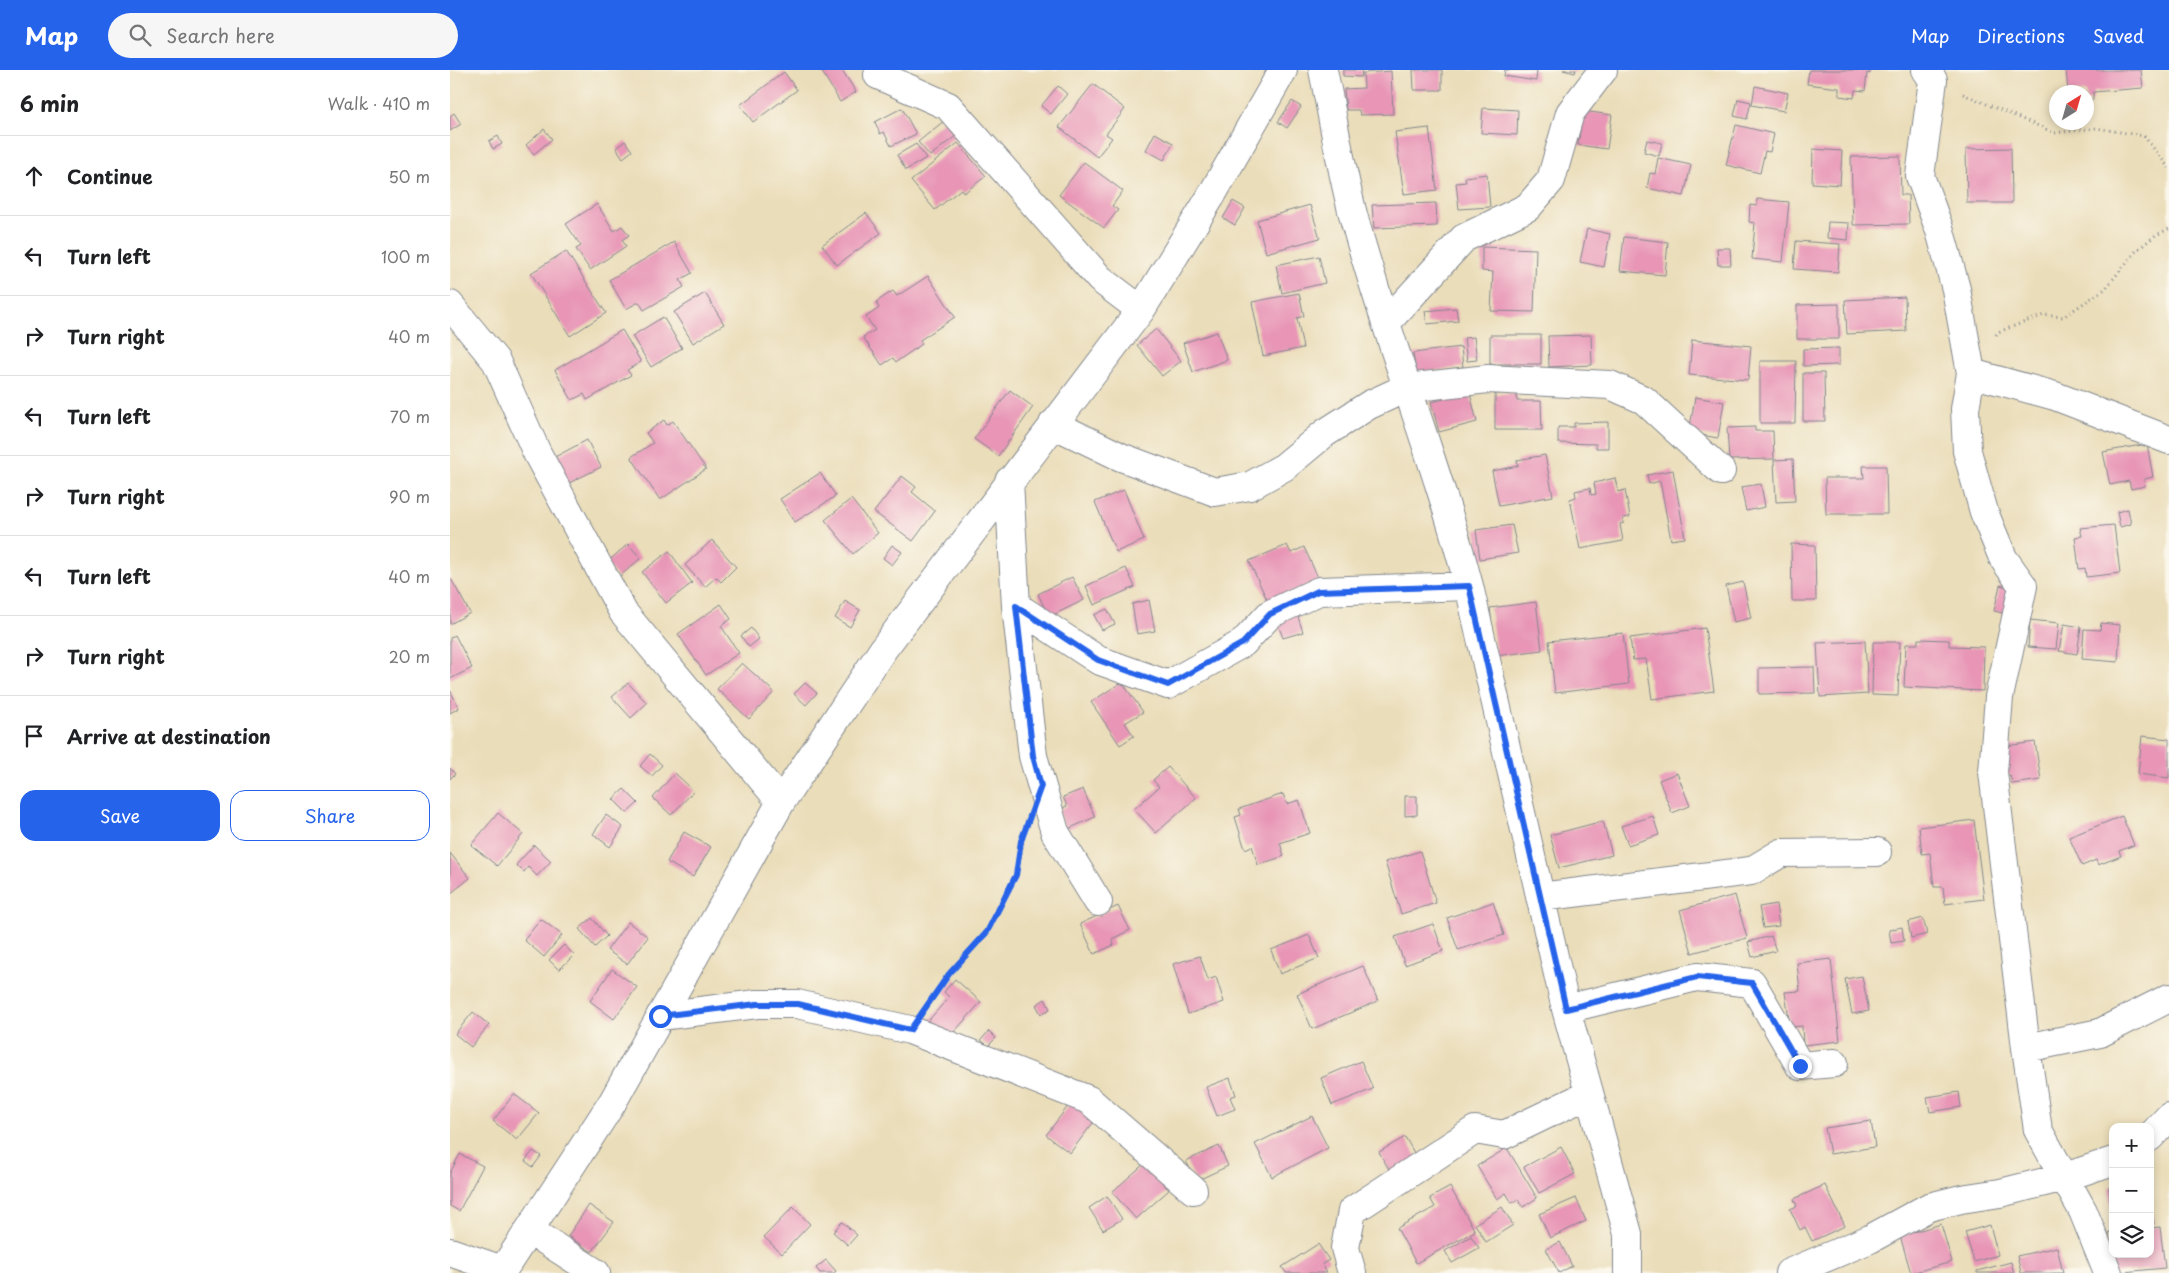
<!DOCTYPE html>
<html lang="en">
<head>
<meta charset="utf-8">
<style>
	:root { --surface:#fff; --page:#f6f6f6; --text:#202124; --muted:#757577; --line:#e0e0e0; --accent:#2563eb }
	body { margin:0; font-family:"Playpen Sans",sans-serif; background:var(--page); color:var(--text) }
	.controls { position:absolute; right:15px; bottom:15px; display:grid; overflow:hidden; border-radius:10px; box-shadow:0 2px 8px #0003 }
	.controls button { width:45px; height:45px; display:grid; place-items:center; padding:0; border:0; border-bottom:1px solid var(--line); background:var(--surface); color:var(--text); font:25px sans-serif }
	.compass { position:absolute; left:1599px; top:15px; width:45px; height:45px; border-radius:50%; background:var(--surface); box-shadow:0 2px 8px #0003; rotate:37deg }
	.stop { position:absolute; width:15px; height:15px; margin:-11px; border:4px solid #2563eb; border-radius:50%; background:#fff }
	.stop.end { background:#2563eb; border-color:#fff; box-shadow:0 1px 5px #0008 }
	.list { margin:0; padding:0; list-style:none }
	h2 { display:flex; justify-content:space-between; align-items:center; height:65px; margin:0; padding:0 20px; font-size:21px }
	h2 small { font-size:16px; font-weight:400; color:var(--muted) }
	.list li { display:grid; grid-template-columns:32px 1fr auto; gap:15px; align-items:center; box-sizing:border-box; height:80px; padding:0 20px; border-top:1px solid var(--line) }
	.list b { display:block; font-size:19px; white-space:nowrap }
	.list em { font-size:16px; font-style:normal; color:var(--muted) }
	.actions { display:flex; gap:10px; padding:15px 20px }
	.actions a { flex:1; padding:11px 0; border:1px solid var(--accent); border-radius:15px; text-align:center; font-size:18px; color:var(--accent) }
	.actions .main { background:var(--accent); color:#fff }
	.icon { flex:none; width:28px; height:28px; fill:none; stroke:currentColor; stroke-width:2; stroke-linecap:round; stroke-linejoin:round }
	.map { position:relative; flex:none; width:1719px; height:1203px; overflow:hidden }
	header { display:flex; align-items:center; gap:30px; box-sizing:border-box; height:70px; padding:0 25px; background:var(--accent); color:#fff }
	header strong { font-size:24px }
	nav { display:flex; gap:28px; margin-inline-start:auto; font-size:18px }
	.search { width:350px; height:45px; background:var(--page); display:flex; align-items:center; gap:12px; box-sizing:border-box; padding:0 18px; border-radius:28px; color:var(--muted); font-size:19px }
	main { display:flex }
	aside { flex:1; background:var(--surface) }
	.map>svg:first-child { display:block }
</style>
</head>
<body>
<header>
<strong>Map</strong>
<div class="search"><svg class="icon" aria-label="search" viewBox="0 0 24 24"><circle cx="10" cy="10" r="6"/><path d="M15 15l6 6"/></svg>Search here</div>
<nav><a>Map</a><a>Directions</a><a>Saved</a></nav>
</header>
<main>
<aside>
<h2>6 min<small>Walk · 410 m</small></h2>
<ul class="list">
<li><svg class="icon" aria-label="ahead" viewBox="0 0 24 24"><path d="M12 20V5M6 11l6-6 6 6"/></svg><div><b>Continue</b></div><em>50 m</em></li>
<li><svg class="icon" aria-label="left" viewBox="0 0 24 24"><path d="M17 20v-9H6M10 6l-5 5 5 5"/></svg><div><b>Turn left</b></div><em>100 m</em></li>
<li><svg class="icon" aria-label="right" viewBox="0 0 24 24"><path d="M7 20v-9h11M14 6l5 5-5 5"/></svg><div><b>Turn right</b></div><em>40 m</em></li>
<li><svg class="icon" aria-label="left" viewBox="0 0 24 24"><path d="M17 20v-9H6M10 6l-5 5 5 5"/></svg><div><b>Turn left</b></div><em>70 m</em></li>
<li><svg class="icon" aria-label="right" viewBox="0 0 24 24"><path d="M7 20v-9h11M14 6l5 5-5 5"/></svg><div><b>Turn right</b></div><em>90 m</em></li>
<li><svg class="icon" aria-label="left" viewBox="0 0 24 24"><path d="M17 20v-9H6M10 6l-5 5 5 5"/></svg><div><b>Turn left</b></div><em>40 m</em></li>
<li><svg class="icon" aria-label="right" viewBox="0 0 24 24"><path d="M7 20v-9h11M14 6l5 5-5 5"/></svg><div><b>Turn right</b></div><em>20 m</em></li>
<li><svg class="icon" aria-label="arrive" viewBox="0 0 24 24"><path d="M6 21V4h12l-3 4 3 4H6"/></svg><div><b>Arrive at destination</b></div></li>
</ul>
<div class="actions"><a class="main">Save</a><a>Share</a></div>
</aside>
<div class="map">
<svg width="1719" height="1203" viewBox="0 0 1719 1203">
	<rect width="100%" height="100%" fill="#fbf7ec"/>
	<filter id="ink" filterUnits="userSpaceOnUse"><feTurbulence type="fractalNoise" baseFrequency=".02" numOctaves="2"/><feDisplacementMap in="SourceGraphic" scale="10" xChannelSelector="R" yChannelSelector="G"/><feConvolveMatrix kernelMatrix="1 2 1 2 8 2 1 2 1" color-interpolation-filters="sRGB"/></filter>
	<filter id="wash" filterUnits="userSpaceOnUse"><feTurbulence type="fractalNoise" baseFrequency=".0096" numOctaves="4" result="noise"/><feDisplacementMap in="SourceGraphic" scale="20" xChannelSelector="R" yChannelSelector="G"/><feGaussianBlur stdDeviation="1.12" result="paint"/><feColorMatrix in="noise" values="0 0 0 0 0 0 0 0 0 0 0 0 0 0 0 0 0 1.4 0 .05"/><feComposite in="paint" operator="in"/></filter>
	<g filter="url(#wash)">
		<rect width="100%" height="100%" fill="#eaddb9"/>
		<g id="blocks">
			<path fill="#e895b6" d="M371 0H392L406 22 390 32Z
				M893 0H912L911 7 893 6Z
				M963 0H992V20H964Z
				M1055 0H1087L1086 11 1054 6Z
				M1113 0H1126L1125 3Z
				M1359 0H1420V4L1417 3 1415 21 1405 20 1404 28 1389 26V18L1357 14Z
				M1616 0H1691L1693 18 1643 22V30H1636V22H1618Z
				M941 1 943 44 910 45 909 40H896L894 19 914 18 913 3Z
				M334 2 347 20 303 52 290 35Z
				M643 14 675 39 656 64 662 68 647 87 609 57Z
				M608 16 617 24 601 44 591 36Z
				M1305 16 1338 23 1334 41 1302 35Z
				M1288 29 1301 32 1297 49 1284 46Z
				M842 31 851 37 837 58 828 52Z
				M452 38 466 64 441 76 434 62 430 64 425 52Z
				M1033 38 1068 40 1067 65 1031 63Z
				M1133 41 1162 45 1157 79 1128 75Z
				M4 43 11 54 0 61V46Z
				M495 50 507 65 480 86 468 72Z
				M1286 55 1324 64 1320 82 1315 81 1310 103 1276 95Z
				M979 58 987 120 954 124 945 62Z
				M94 59 102 69 84 84 76 75Z
				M705 63 723 73 714 90 696 80Z
				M48 66 52 74 43 79 39 71Z
				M1197 70 1212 73 1209 86 1194 82Z
				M175 71 182 81 173 88 166 78Z
				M508 73 536 106 514 123 511 119 485 140 461 111Z
				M466 74 476 88 456 100 447 85Z
				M1561 78 1562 133H1517L1516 79Z
				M1363 79 1392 81 1390 115 1362 113Z
				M1450 86 1451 125H1458L1459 154 1403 155 1401 87Z
				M1208 88 1241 95 1234 126 1197 118 1200 103 1205 104Z
				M634 92 673 121 662 136 668 140 654 158 609 125Z
				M1037 104 1040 137 1009 139 1006 113 1016 112 1015 107Z
				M1307 129 1339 132 1333 192 1302 189 1305 153 1299 152 1300 135 1307 136Z
				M783 131 795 138 785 155 773 148Z
				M986 133 987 156 924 158 922 135Z
				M147 134 164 161 172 156 179 165 172 170 176 176 140 200 126 179 131 176 116 154Z
				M860 135 870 168 816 183 807 150Z
				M416 143 431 163 387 195 372 175Z
				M1378 152 1399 153 1398 170 1377 168Z
				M1137 159 1160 164 1154 197 1130 192Z
				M1174 167 1218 172 1215 205 1170 201Z
				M1346 171 1390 174 1388 202 1344 199Z
				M224 172 242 203 230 210 234 217 194 240 189 232 176 239 159 210Z
				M1032 177 1086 179 1084 242 1041 241 1043 202 1032 201Z
				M1267 178H1280L1281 195H1268Z
				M116 181 156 243 120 266 81 203Z
				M869 186 875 213 832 223 826 195Z
				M478 206 505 247 470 270 472 274 446 292 443 288 432 295 413 267 425 260 416 247 429 238 426 232 443 221 447 226Z
				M255 223 274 254 243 273 224 242Z
				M849 223 854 246 847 248 853 278 813 286 802 232Z
				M1455 227 1456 261 1397 264 1395 230Z
				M1389 234V269H1347V235Z
				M1006 238 1008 251 977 254 975 241Z
				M213 247 232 278 201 297 182 266Z
				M706 259 731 291 712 306 687 275Z
				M172 260 191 292 177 300 181 305 137 330 134 324 122 330 105 300Z
				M767 262 777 290 743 302 733 273Z
				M1040 265H1091V294H1040Z
				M1141 265 1142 295 1099 297 1098 266Z
				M1024 267 1027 290 1017 291 1014 268Z
				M1242 270 1301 276 1298 310 1239 305Z
				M1011 277 1013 297 966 303 963 283Z
				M1389 278V295L1353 296V279Z
				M1310 291H1346L1345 353H1310Z
				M1353 303H1374L1375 351H1353Z
				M560 320 583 337 548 386 524 369Z
				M1020 323 1027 352 989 362 981 332Z
				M1067 323V331H1091L1092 360H1045V324Z
				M1245 327 1274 332 1268 368 1239 363Z
				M214 350 217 355 223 351 256 399 210 430 181 387 203 373 196 363Z
				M1158 352V378H1146V374L1108 373V357H1124V353Z
				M1305 357V361H1323L1324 389 1279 390 1277 358Z
				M137 370 151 397 115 415 101 389Z
				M1697 374 1703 407 1694 409 1695 416 1681 419 1679 411 1660 415 1653 382Z
				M1095 385 1103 426 1049 436 1042 401 1068 396 1067 390Z
				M1343 389 1345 431 1326 432 1324 390Z
				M1413 396H1436L1437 444H1376L1375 408H1414Z
				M1223 400 1235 468 1221 470 1210 411 1199 414 1197 405Z
				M370 403 386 426 345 452 330 429Z
				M452 406 466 417 462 422 485 441 463 471 424 442Z
				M1165 408 1168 422 1175 420 1180 447 1173 448 1174 453 1170 454 1173 471 1130 479 1120 429 1126 427 1125 421 1140 418 1141 425 1146 424 1144 413Z
				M1311 414 1315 437 1296 441 1291 417Z
				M674 420 694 470 666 482 645 432Z
				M401 429 428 463 403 484 375 450Z
				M1678 439 1681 454 1670 457 1667 442Z
				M1062 455 1068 483 1030 489 1026 460Z
				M1664 455 1670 503 1636 507 1635 498 1629 499 1625 467 1632 466 1630 458Z
				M262 470 286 497 271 512 266 507 255 517 235 495Z
				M178 474 191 488 168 508 156 493Z
				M1341 474 1365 475 1366 531H1342Z
				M442 475 452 482 442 495 433 488Z
				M837 475 841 483 854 477 869 510 818 532 799 491Z
				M219 481 242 513 216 533 192 502Z
				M676 498 685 517 644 535 636 516Z
				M0 507 20 543 0 554Z
				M622 507 634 530 599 547 588 524Z
				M1293 512 1301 548 1284 552 1276 516Z
				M1550 515 1567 520 1561 545 1544 541Z
				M699 530 705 561 687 564 682 534Z
				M395 531 410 540 400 557 385 548Z
				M1086 532 1092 580 1046 586 1040 538Z
				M271 534 281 549 271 556 289 583 256 605 228 564Z
				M657 539 665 554 652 560 644 545Z
				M847 544 853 562 833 568 827 552Z
				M1580 550 1609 553 1606 579 1578 577Z
				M1651 553 1670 555 1668 592 1632 589 1634 559 1650 560Z
				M1614 554 1631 557 1627 584 1609 581Z
				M301 558 309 569 299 577 291 566Z
				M1255 558 1264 621 1202 629 1196 589 1183 590 1180 568Z
				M1173 563 1179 614 1105 623 1099 571Z
				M5 565 22 598 0 609V568Z
				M1468 569 1499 570V576L1534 577 1533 621 1454 617 1456 574H1468Z
				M1415 571 1418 624 1370 627 1367 573Z
				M1423 572H1450L1448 626 1422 625Z
				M292 593 324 622 299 649 267 619Z
				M1364 597 1365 623 1309 624V598Z
				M672 612 693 642 675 653 684 666 670 675 641 632Z
				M178 613 197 633 181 648 162 627Z
				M355 613 367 623 356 635 344 624Z
				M0 620 9 638 0 643Z
				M1692 666 1719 669V708L1688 704Z
				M1585 672 1591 710 1562 714 1560 705 1555 706 1556 676Z
				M200 684 212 695 202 706 190 696Z
				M718 697 746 728 706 763 684 739 709 717 703 710Z
				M0 698 5 704 0 709Z
				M225 703 244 721 221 745 203 728Z
				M1227 703 1240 736 1222 743 1209 710Z
				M174 719 188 733 177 743 163 729Z
				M633 719 645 747 616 760 608 740 617 736 613 727Z
				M833 724 837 734 849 730 860 763 830 773 834 786 808 795 802 776 795 779 785 747 791 745 789 739Z
				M955 726H967V745L955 746Z
				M48 743 73 764 47 796 21 775Z
				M156 745 173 757 160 777 143 764Z
				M1203 746 1209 765 1178 775 1171 756Z
				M1672 746 1684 775 1669 781 1671 786 1648 795 1646 790 1632 796 1619 767Z
				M1524 750 1534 829 1495 834 1493 817H1484L1480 783 1472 784 1469 757Z
				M1153 751 1162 785 1109 798 1100 765Z
				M234 762 261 777 243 807 217 792Z
				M84 775 101 791 87 806 78 797 74 802 66 795Z
				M970 781 986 833 951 844 935 792Z
				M0 783 20 808 0 824Z
				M1285 825 1297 868 1242 883 1230 840Z
				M1043 832 1054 865 1008 880 997 848Z
				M1326 834 1329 856 1313 858 1309 837Z
				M668 836 680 860 662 869 664 875 644 884 630 854Z
				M142 848 157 866 145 877 129 859Z
				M1473 848 1477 864 1461 868 1458 852Z
				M91 849 112 865 94 887 74 870Z
				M178 852 198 867 177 894 157 880Z
				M983 854 993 881 955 895 945 867Z
				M1452 857 1454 871 1441 873 1439 860Z
				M859 865 869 888 830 904 821 880Z
				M1321 866 1326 881 1302 887 1298 872Z
				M114 875 124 885 109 900 99 890Z
				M750 886 758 910 766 907 774 932 738 944 723 894Z
				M1381 889 1390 971 1353 975 1352 956 1340 957 1335 922 1350 921 1347 893Z
				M913 896 928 931 862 959 847 924Z
				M162 899 187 917 164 949 140 931Z
				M1412 906 1419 941 1402 944 1395 909Z
				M505 909 531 932 498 969 478 951 499 927 494 922Z
				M595 929 600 939 591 944 586 935Z
				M23 942 39 955 21 977 5 964Z
				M539 961 546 968 538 976 531 970Z
				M911 991 923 1019 882 1035 871 1008Z
				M780 1008 786 1025 780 1027 785 1039 767 1046 756 1017Z
				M1509 1022 1511 1037 1480 1042 1477 1027Z
				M64 1024 89 1043 67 1070 43 1051Z
				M622 1031 646 1049 620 1083 596 1065Z
				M862 1046 878 1078 822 1107 805 1074Z
				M1421 1051 1425 1077 1380 1084 1375 1058Z
				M955 1067 967 1088 941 1103 929 1082Z
				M769 1076 778 1096 746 1111 736 1091Z
				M1111 1077 1125 1104 1089 1123 1074 1097Z
				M1057 1078 1087 1128 1073 1137 1068 1130 1062 1133 1056 1123 1047 1129 1027 1096Z
				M83 1081 91 1086 83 1097 75 1091Z
				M10 1084 33 1096 9 1141 0 1136V1103Z
				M695 1093 719 1120 686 1149 662 1122Z
				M1375 1115 1395 1156 1362 1171 1355 1157 1350 1160 1340 1139 1347 1136 1344 1129Z
				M1000 1117 1025 1161 966 1193 947 1158 985 1137 980 1128Z
				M1659 1117H1663V1142H1661Z
				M657 1126 672 1149 653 1160 639 1138Z
				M1700 1127 1704 1154H1700Z
				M1126 1128 1136 1151 1100 1168 1089 1144Z
				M139 1135 164 1152 142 1182 118 1166Z
				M343 1137 360 1154 332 1184 314 1167Z
				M1052 1137 1063 1155 1036 1172 1025 1154Z
				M392 1152 407 1165 398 1175 383 1162Z
				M1491 1154 1502 1192 1461 1203 1450 1166Z
				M1540 1155 1548 1185 1524 1192 1515 1162Z
				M1710 1157 1715 1198 1663 1203 1659 1162H1663V1184H1700V1158Z
				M1021 1166 1029 1178 1002 1193 995 1181Z
				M1110 1172 1122 1196 1109 1203 1096 1179Z
				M868 1174 879 1190 872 1194 877 1203H836L832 1197Z
				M1607 1177 1613 1203H1571L1567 1186Z
				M376 1190 386 1201 384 1203H370L366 1198Z
				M1561 1192 1564 1203H1527V1201Z"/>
		</g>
	</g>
	<g filter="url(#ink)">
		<use href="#blocks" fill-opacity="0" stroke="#82868c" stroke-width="1"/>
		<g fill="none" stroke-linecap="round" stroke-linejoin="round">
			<defs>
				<path id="minor" d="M873 0C884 52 892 108 907 159 941 279 987 395 1019 516L1116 939 1178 1164V1203
					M1476 0 1483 10 1470 106 1490 161 1506 219 1521 303 1515 339 1517 381 1534 442 1553 488 1573 516 1549 627 1543 702 1576 978 1588 1060 1633 1141 1658 1203
					M428 5 498 36 650 209 691 240
					M0 235 46 291 87 383 173 542 331 732
					M936 253 1014 168 1078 137 1101 110 1120 43 1153 0
					M1521 303 1605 326 1719 370
					M603 354 671 387 765 422 800 416 834 397 875 363 919 335 956 318 1038 309 1160 315 1194 330 1271 401
					M559 411 566 536 583 686 605 762 648 832
					M566 536 648 590 718 615 793 573 820 544 869 521 1019 516
					M1090 827 1301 801 1331 783 1427 782
					M1116 939 1247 907 1302 913 1350 996 1384 993
					M210 946 307 934H347L460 960 639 1030 743 1120
					M1576 978 1650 963 1719 928
					M1700 1067 1719 1047
					M79 1160 146 1203
					M0 1182 52 1200
					M51 1203 162 1033 331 732 434 578 691 240 760 128 833 0
					M902 1203 895 1178 902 1141 1025 1060 1054 1065 1139 1024
					M1339 1203 1420 1169 1479 1137 1511 1129 1550 1123 1615 1107 1663 1091"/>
			</defs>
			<use href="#minor" stroke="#82868c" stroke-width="30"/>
			<path stroke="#82868c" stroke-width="3" stroke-dasharray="1 4" stroke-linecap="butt" d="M1513 24 1605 63 1646 58 1694 66 1719 98
				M1546 265 1548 262 1594 245 1613 247 1655 219 1687 180 1706 165 1719 159
				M478 934 499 904 537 863 567 805 574 765"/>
			<use href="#minor" stroke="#fff" stroke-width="28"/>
		</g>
	</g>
	<g fill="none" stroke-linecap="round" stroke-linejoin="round" filter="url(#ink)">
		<path stroke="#2563eb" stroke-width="6" d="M210 946 307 934H348L460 960 499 904 537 862 566 805 571 771 591 716 583 686 566 536 648 590 718 615 793 573 820 544 868 521 1019 516 1116 939 1247 907 1302 913 1350 996"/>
	</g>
</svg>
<div class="controls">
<button>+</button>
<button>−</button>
<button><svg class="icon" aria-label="layers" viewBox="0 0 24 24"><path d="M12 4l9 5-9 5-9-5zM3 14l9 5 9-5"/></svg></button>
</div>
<svg class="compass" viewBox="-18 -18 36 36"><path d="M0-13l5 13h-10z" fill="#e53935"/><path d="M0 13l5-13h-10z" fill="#757577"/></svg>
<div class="stop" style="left:210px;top:946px"></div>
<div class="stop end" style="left:1350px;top:996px"></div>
</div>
</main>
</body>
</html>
